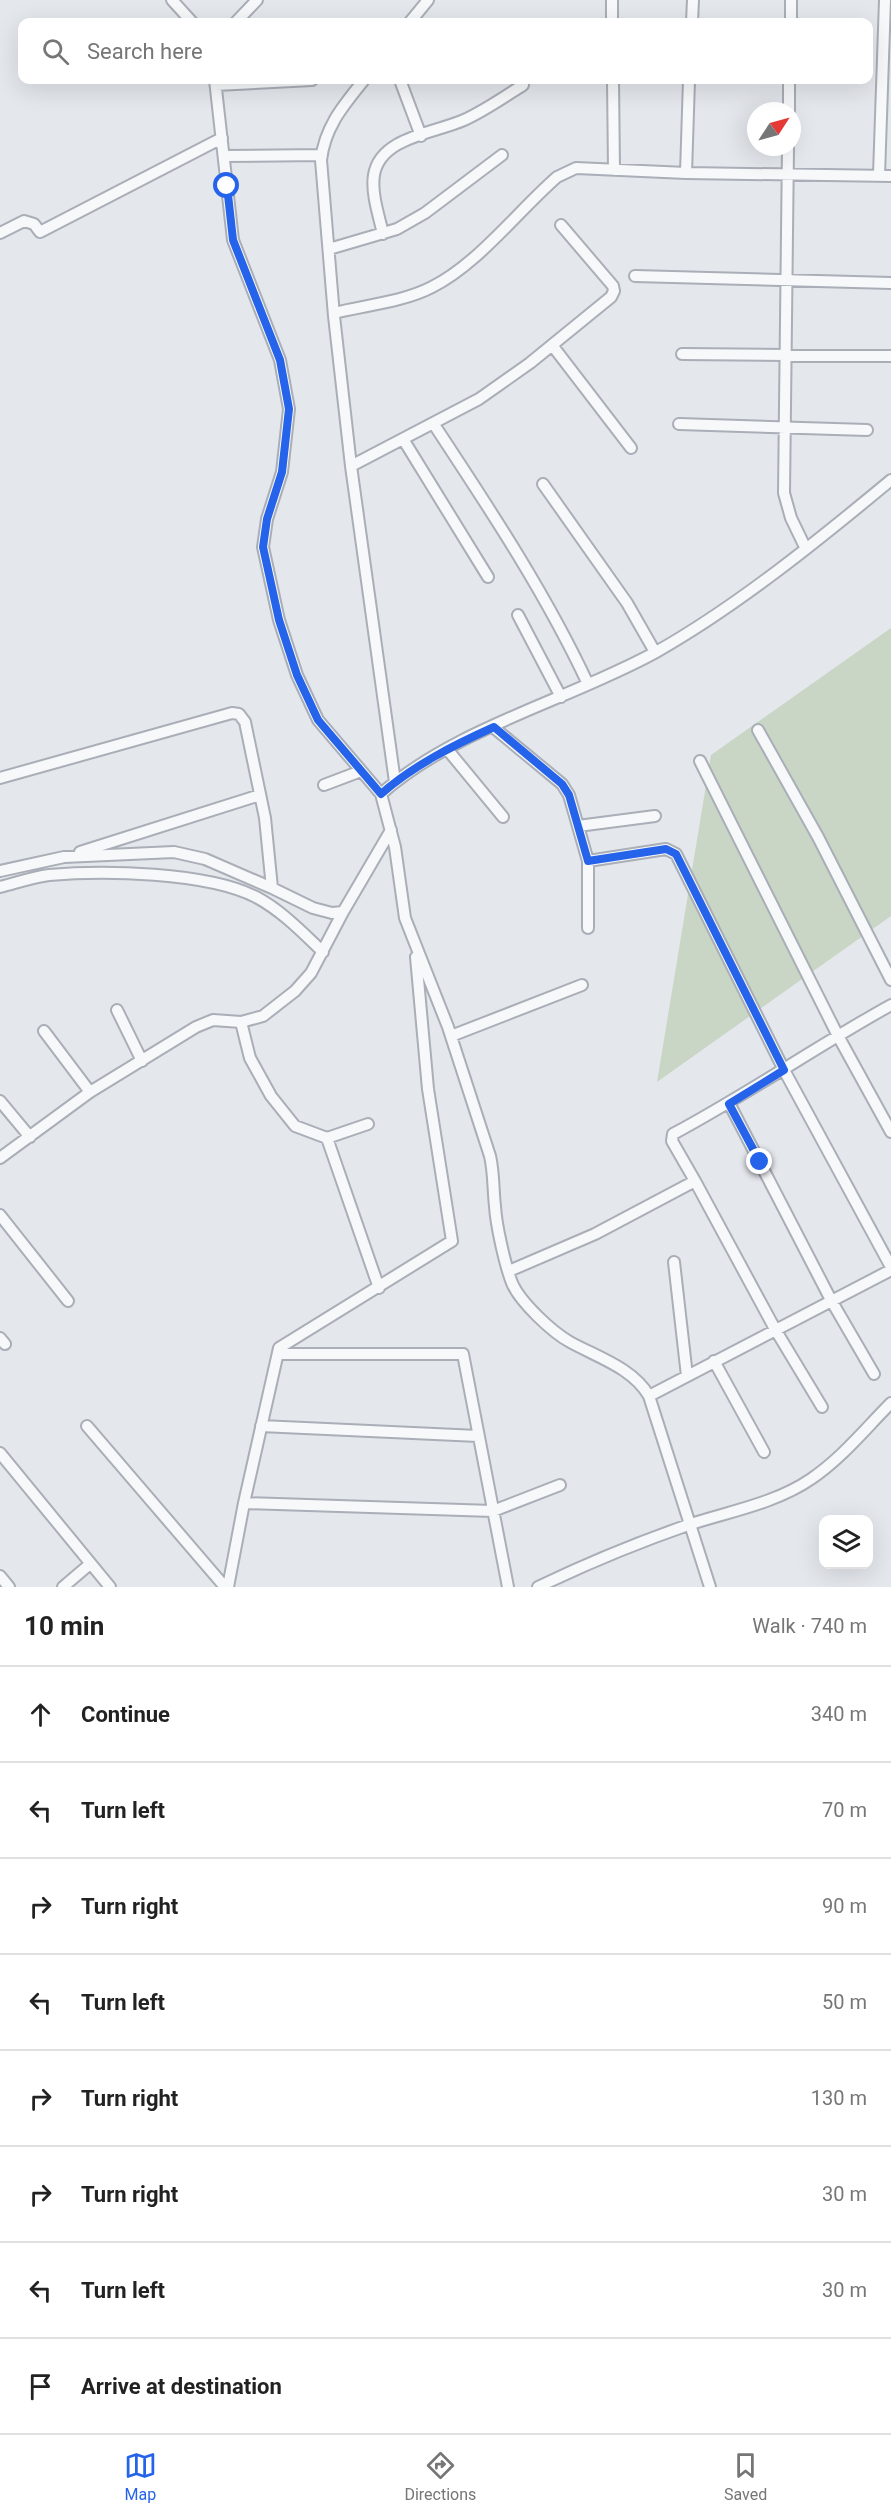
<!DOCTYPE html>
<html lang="en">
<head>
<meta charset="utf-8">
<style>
	:root { --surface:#fff; --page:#f2f2f2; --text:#222; --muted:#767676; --line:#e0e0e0; --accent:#2563eb }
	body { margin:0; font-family:Roboto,sans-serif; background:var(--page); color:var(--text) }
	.controls { position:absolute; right:18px; bottom:18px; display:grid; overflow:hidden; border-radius:12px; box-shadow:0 6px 24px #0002 }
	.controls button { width:54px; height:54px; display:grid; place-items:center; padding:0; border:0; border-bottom:2px solid var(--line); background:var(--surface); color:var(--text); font:30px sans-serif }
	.compass { position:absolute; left:747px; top:102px; width:54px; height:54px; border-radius:50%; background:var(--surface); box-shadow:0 6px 24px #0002; rotate:54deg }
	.stop { position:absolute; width:18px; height:18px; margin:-14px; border:4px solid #2563eb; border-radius:50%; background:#fff }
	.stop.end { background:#2563eb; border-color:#fff; box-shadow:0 2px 6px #0008 }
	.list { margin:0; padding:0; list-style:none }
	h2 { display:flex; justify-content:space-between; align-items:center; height:78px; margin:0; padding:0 24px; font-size:26px }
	h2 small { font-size:20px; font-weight:400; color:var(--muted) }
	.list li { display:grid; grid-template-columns:39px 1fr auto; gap:18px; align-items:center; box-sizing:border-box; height:96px; padding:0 24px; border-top:2px solid var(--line) }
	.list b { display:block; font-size:22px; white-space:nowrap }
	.list em { font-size:20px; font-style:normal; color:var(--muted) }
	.icon { flex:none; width:33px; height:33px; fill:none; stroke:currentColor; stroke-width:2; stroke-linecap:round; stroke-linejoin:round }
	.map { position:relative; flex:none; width:891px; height:1587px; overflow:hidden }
	.search { position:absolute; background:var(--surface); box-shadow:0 6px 24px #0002; left:18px; right:18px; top:18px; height:66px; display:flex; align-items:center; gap:15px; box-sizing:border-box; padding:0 21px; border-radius:12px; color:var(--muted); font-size:22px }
	.sheet { height:846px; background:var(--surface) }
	nav { display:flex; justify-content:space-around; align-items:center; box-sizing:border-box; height:84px; border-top:2px solid var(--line); background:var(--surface); font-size:16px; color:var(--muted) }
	nav a { display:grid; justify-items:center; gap:3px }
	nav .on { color:var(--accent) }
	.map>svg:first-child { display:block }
</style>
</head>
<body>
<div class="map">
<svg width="891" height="1587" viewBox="0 0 891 1587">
	<rect width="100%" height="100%" fill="#e4e7ec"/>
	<path fill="#c9d6c5" d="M891 628V916L657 1082 711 755Z"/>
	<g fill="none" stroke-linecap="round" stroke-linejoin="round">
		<defs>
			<path id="minor" d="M172 0 192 22
				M612 0V22
				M236 22 257 0
				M410 22 428 0
				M692 22 693 0
				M791 22V0
				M215 80 233 240 280 360 289 409 282 472 267 519 263 547 279 620 297 675 318 720 381 794 395 847 405 918 448 1027 490 1156C494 1173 493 1189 495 1206 496 1225 505 1265 512 1283 520 1302 552 1332 570 1342 597 1357 633 1368 649 1396L710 1587
				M364 80C344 105 325 126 321 160L334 316 351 466 395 782
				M400 80 421 136
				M613 80 614 170
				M216 85 312 80
				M789 111V80
				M788 147 784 493 791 518 805 547
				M224 156 322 155
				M686 173 689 80
				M879 175 885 0
				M0 233 24 221 34 224 40 232 222 138
				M383 234C379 216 371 193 374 175 380 137 435 133 464 120 484 111 504 97 523 85
				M329 249 397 229 425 213 502 155
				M635 276 891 283
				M334 313C366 305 403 302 432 287 478 264 518 211 557 177L576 168 686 173 891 176
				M552 345 631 448
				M682 354 891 356
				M433 423C489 508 545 592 588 684
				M679 424 867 430
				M403 439 488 577
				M351 466 479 399 530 363 611 297 614 291 613 286 561 225
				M543 484 627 603 655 652
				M518 615 561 697
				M493 727 562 784 569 795 588 861V928
				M758 730 818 837 891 980
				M447 749 503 817
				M700 761 837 1034 891 1132
				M0 778 232 713 239 714 245 722 265 818 272 888
				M324 785 361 771
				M381 794C455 728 569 700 656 652 736 607 820 539 891 480
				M578 826 655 816
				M80 852 260 795
				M588 861 666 849 676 854 784 1070 891 1267
				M0 871 64 857 174 852 205 859 272 888 313 908 332 913 343 912
				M0 887C16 883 33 877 49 875 103 870 207 872 256 897 282 911 302 932 323 952
				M117 1010 142 1061
				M241 1022 250 1058 271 1096 295 1126 327 1138
				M44 1031 90 1092
				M451 1036 582 985
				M0 1101 30 1137
				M729 1103 831 1300 874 1374
				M368 1124 327 1138 379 1288
				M0 1158 90 1092 196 1027 213 1020 241 1022 263 1016 295 991 311 973 343 912 391 830
				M695 1181 672 1141 673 1134C748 1094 817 1046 891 1005
				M0 1215 68 1301
				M674 1262 687 1376
				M509 1271 595 1234 695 1181 775 1329 822 1407
				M0 1338 5 1344
				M278 1354H463L508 1587
				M714 1361 764 1452
				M649 1396 891 1270
				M87 1426 225 1587
				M261 1426 478 1436
				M0 1453 110 1587
				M244 1503 493 1511 560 1485
				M0 1576 9 1587
				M63 1587 90 1564
				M228 1587 244 1503 279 1348 452 1241 428 1089 416 957
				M538 1587C588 1563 639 1542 691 1524 731 1511 776 1503 811 1479 842 1458 865 1429 891 1403"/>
		</defs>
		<use href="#minor" stroke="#a9aeb7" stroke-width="14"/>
		<use href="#minor" stroke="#f7f8fa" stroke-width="10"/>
	</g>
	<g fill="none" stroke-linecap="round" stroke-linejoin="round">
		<path stroke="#2563eb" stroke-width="8" d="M227 186 233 240 280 360 289 409 282 472 267 519 263 547 279 620 297 675 318 720 381 794C414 765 454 745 494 727L562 784 569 795 588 861 666 849 676 854 784 1070 729 1104 760 1162"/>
	</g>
</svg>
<div class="controls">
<button><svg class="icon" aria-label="layers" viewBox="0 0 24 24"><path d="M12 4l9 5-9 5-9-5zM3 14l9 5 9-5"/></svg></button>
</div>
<svg class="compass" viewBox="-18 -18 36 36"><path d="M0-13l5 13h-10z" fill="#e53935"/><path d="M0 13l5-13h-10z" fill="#767676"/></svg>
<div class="stop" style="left:227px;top:186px"></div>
<div class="stop end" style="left:760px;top:1162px"></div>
<div class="search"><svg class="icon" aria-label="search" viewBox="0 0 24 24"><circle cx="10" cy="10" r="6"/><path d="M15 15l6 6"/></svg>Search here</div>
</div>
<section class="sheet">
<h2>10 min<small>Walk · 740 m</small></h2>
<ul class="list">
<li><svg class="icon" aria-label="ahead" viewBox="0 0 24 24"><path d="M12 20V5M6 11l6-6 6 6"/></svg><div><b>Continue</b></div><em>340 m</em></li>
<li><svg class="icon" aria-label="left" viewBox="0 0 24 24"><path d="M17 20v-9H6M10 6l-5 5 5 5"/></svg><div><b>Turn left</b></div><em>70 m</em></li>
<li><svg class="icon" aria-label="right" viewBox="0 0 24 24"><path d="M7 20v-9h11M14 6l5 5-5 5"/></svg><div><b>Turn right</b></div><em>90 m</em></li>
<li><svg class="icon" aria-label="left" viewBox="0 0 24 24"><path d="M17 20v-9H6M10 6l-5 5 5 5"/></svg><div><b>Turn left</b></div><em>50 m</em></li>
<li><svg class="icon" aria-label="right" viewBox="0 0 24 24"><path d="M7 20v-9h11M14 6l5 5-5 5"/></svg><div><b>Turn right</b></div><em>130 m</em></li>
<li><svg class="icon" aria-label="right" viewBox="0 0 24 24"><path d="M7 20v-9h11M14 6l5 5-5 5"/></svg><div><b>Turn right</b></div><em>30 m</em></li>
<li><svg class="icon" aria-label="left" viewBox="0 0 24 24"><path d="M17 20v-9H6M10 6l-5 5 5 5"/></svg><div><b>Turn left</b></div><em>30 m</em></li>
<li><svg class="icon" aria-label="arrive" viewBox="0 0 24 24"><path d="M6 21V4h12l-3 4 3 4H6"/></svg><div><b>Arrive at destination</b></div></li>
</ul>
</section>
<nav>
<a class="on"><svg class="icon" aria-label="map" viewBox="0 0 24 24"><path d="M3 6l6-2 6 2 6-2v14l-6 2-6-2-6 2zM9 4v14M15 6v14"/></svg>Map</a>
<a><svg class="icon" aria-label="directions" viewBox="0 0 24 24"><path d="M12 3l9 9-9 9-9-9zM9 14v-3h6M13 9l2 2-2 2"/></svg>Directions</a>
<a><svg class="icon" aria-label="saved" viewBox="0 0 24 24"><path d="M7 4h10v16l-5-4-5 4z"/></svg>Saved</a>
</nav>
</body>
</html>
